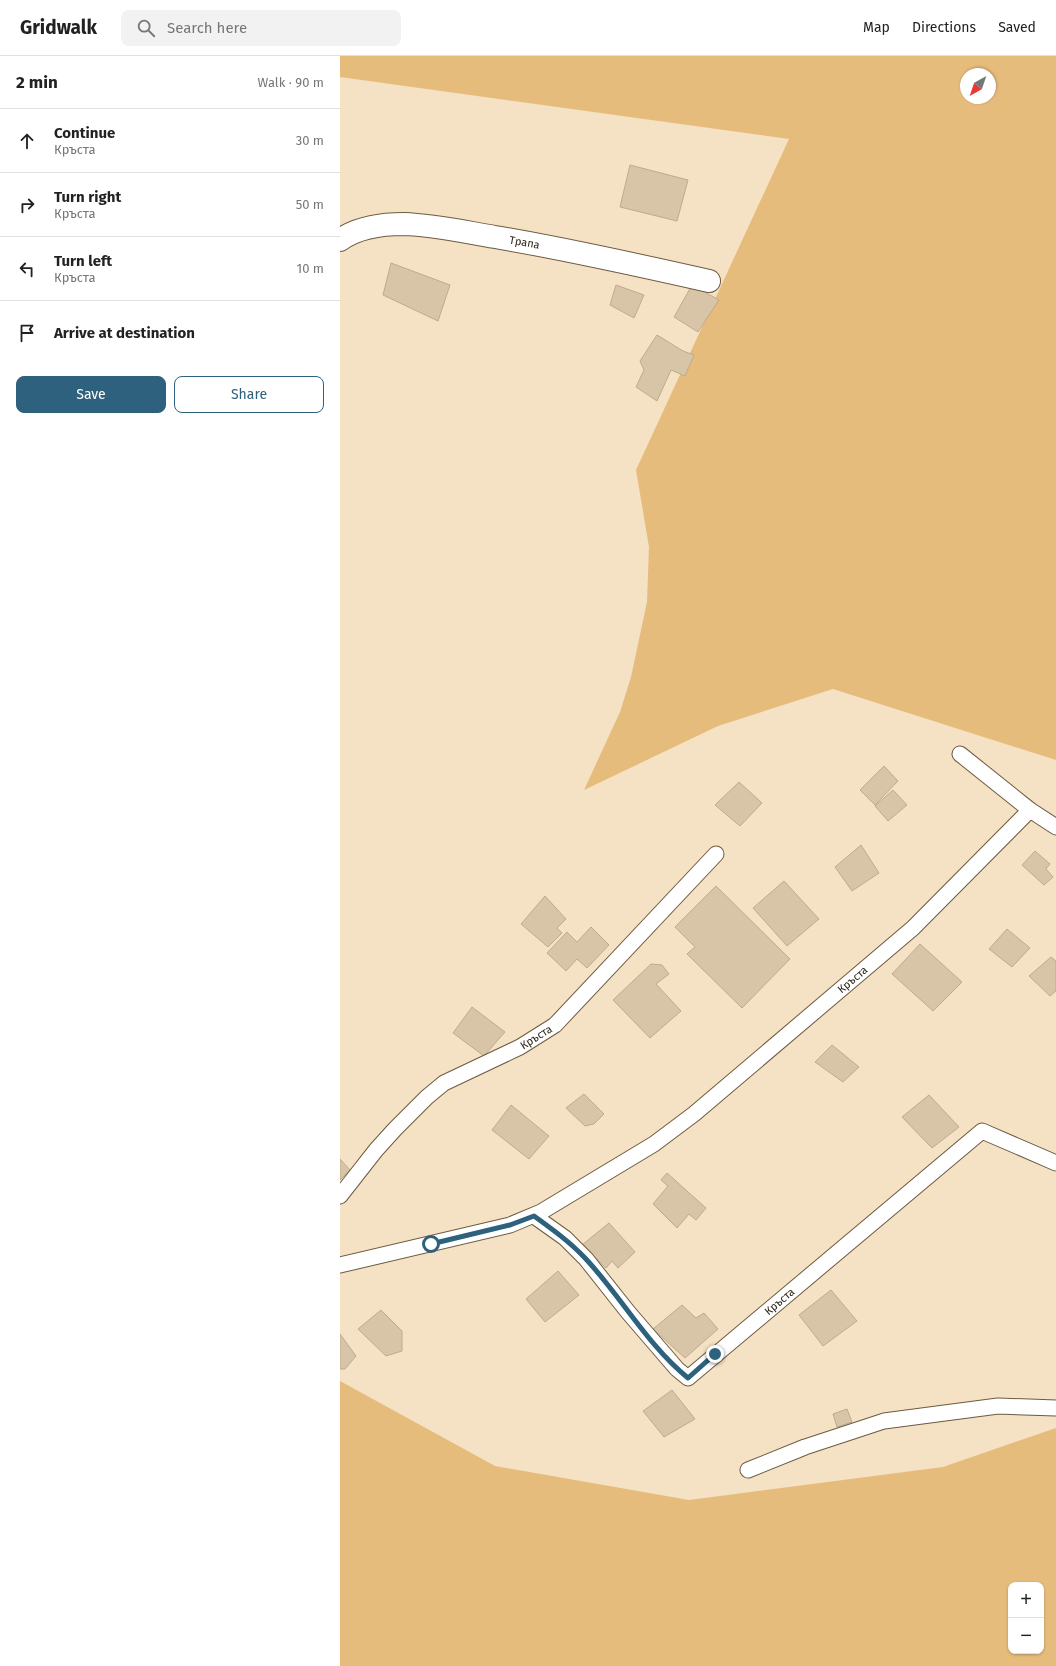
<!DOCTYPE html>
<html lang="en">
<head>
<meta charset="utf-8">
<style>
	:root { --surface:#fff; --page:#f2f2f2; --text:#222; --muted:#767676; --line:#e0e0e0; --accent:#2d617d }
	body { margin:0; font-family:"Fira Sans",sans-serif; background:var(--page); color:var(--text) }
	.controls { position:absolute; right:12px; bottom:12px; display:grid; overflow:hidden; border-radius:8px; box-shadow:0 1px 3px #0004 }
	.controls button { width:36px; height:36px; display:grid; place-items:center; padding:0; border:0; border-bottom:1px solid var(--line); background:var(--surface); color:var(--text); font:20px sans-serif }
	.compass { position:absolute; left:620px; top:12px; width:36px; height:36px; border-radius:50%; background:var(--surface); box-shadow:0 1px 3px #0004; rotate:220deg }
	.stop { position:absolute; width:12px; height:12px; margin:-9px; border:3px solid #2d617d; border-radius:50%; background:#fff }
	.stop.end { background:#2d617d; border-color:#fff; box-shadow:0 1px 4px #0008 }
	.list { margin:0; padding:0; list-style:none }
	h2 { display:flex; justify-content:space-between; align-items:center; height:52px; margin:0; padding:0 16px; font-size:17px }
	h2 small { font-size:13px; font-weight:400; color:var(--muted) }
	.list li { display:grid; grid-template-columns:26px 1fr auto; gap:12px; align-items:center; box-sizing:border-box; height:64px; padding:0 16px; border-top:1px solid var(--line) }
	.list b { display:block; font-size:15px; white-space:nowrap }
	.list p { margin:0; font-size:13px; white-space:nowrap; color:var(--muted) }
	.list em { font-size:13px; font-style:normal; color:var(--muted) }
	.actions { display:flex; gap:8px; padding:12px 16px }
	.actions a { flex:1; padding:9px 0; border:1px solid var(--accent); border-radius:8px; text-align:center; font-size:14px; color:var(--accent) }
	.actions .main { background:var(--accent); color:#fff }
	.icon { flex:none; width:22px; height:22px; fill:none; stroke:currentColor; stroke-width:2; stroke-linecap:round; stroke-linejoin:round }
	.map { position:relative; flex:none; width:716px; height:1610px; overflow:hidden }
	header { display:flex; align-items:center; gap:24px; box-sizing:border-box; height:56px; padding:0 20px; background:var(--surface); border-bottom:1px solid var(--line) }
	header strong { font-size:19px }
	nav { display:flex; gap:22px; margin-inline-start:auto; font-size:14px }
	.search { width:280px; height:36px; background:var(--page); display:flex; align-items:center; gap:10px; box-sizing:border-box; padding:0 14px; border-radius:8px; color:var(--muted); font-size:15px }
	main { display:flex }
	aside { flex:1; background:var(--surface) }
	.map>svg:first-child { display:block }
</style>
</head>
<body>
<header>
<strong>Gridwalk</strong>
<div class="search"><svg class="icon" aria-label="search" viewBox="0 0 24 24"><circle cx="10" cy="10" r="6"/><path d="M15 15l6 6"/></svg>Search here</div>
<nav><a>Map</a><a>Directions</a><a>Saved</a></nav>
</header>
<main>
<aside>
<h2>2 min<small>Walk · 90 m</small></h2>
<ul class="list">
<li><svg class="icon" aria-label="ahead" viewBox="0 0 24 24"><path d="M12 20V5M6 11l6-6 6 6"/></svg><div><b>Continue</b><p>Кръста</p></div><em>30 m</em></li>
<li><svg class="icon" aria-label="right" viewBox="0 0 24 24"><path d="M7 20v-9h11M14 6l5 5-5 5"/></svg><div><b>Turn right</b><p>Кръста</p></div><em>50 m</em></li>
<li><svg class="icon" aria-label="left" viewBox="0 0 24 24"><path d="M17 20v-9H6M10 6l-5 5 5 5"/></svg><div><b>Turn left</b><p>Кръста</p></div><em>10 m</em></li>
<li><svg class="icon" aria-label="arrive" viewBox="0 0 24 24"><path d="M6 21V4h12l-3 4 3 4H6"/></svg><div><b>Arrive at destination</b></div></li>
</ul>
<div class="actions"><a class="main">Save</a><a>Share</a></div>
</aside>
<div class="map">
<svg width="716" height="1610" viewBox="0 0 716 1610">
	<rect width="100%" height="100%" fill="#f5e1c3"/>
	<path fill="#e6bc7c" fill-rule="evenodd" d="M0 0H716V704L493 633 378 670 244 734 280 656 291 621 307 546 309 491 296 414 449 83 0 21ZM626 18H650V42H626Z
		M0 1325 155 1410 349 1444 603 1411 716 1372V1610H0ZM671 1529H701V1595H671Z"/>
	<path fill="#d8c4a7" stroke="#beaa8e" d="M290 109 348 124 337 165 280 151Z
		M51 207 110 229 98 265 43 239Z
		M276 229 304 239 294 262 270 249Z
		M352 229 379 244 358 276 334 261Z
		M317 279 343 295 354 299 345 320 331 314 317 345 296 331 304 314 300 305Z
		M544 710 558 725 535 749 520 734Z
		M399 726 422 747 400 770 375 749Z
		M553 734 567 749 548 765 535 750Z
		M521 789 539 817 512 835 495 811Z
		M695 795 710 808 706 813 713 821 704 829 682 809Z
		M444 825 479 863 447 890 413 852Z
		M376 830 450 903 402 952 347 898 355 891 335 871Z
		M205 840 226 863 217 872 222 877 208 891 181 868Z
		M251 871 269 889 247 912 237 903 226 915 207 897 227 876 237 886Z
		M667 873 690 892 672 911 649 893Z
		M580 888 622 926 593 955 552 918Z
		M711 901 716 905V935L710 940 689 920Z
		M311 908 322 909 329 918 316 928 341 955 310 982 273 944Z
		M132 951 165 976 144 1000 113 977Z
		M492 989 519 1011 503 1026 475 1006Z
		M244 1038 264 1058 254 1068 245 1070 226 1052Z
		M589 1039 619 1071 592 1092 562 1061Z
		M171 1049 209 1080 189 1103 152 1074Z
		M0 1103 10 1114 0 1124Z
		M327 1117 366 1152 356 1164 349 1158 337 1172 313 1148 328 1130 321 1124Z
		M269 1167 295 1196 278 1212 272 1205 266 1212 242 1189Z
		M218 1215 239 1239 205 1266 186 1243Z
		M491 1234 517 1265 483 1290 459 1259Z
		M342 1249 356 1262 364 1257 378 1273 345 1302 313 1273Z
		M41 1254 62 1275V1295L46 1300 18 1273Z
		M0 1278 16 1300 5 1313H0Z
		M332 1334 355 1363 324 1381 303 1355Z
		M507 1353 512 1366 497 1371 493 1358Z"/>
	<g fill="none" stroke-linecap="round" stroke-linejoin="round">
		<defs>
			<g id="lane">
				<path d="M620 698 690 754"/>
				<path id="s1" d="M0 1140 36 1094 55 1073 87 1041 104 1027 180 991 215 969 376 798"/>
				<path id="s2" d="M194 1160 225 1182 246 1203 288 1256 337 1313 348 1322 642 1075 716 1107"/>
				<path id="s3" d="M0 1209 170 1169 201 1156 314 1088 354 1058 573 872 690 754 716 771"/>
				<path d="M408 1414 465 1391 544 1365 658 1350 716 1352"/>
			</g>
			<g id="street">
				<path id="s4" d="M0 184C18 171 43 168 64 168 94 169 125 176 155 181 227 193 298 209 369 225"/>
			</g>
		</defs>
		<use href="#lane" stroke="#6c5b41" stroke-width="17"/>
		<use href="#street" stroke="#6c5b41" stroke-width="24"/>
		<use href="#lane" stroke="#fff" stroke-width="15"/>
		<use href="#street" stroke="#fff" stroke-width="22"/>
	</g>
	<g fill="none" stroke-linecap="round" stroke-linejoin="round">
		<path stroke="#2d617d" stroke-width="5" d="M91 1188 170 1169 194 1160C212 1173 230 1186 245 1202 280 1239 308 1290 348 1322L375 1298"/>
	</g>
	<g text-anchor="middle" stroke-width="3.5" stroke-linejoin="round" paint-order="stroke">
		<g font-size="11" fill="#2d251a" stroke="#ffefd7">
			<text dy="4" stroke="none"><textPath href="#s4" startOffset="189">Трапа</textPath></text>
			<text dy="4" stroke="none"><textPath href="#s3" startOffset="598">Кръста</textPath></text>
			<text dy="4" stroke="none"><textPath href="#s1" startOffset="257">Кръста</textPath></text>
			<text dy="4" stroke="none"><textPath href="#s2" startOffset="344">Кръста</textPath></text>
		</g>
	</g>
</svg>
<div class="controls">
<button>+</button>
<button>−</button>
</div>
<svg class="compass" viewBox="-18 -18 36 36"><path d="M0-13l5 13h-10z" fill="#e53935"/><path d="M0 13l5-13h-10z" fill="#767676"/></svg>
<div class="stop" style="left:91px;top:1188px"></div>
<div class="stop end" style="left:375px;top:1298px"></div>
</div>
</main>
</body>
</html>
